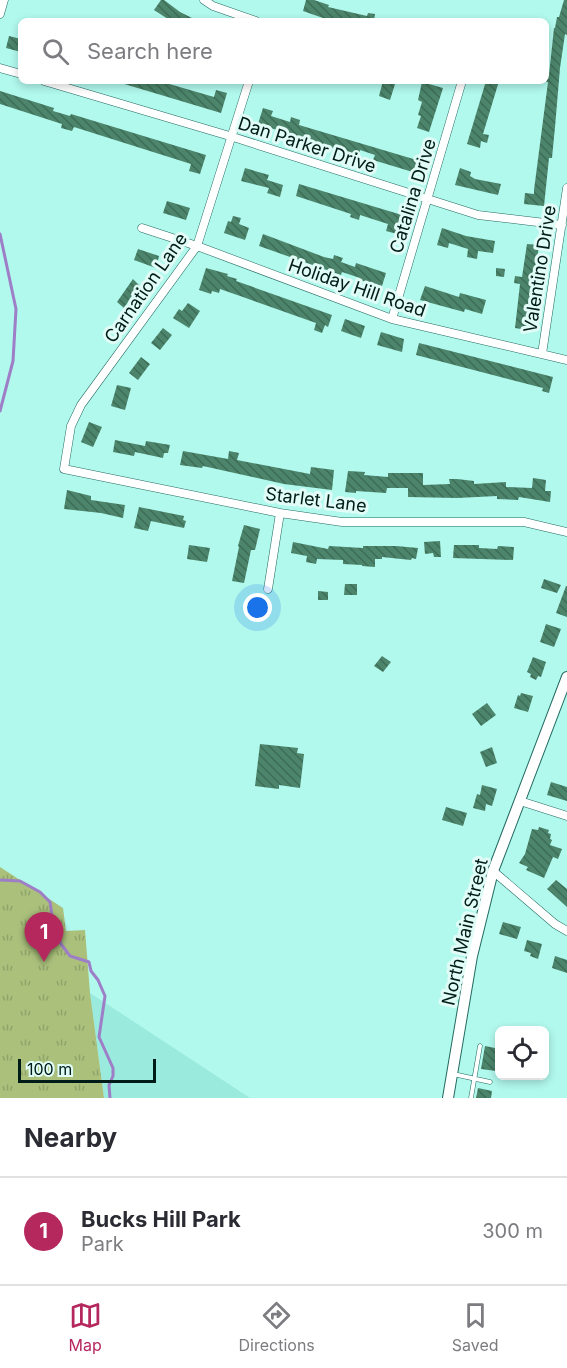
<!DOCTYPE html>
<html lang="en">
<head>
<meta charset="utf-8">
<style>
	:root { --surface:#fff; --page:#f7f7f7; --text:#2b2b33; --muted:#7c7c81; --line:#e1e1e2; --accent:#b5285e }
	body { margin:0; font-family:Inter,sans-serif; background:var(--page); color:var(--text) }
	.controls { position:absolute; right:18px; bottom:18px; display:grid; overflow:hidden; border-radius:9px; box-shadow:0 3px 9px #0003 }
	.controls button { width:54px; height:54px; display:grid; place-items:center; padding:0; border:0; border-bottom:2px solid var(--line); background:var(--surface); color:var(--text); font:30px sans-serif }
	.scale { position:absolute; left:18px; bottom:15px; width:138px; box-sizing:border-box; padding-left:6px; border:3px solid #001c18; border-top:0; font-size:16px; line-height:21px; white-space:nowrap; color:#001c18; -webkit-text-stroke:4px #e1fcf7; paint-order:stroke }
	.you { position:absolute; left:258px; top:608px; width:21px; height:21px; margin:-15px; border:4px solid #fff; border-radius:50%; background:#1a73e8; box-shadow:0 0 0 9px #1a73e833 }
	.badge { display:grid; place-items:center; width:39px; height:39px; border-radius:50%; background:var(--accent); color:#fff; font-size:20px; font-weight:700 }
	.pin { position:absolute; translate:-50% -50px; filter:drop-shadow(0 2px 3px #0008) }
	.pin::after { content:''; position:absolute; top:32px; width:21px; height:18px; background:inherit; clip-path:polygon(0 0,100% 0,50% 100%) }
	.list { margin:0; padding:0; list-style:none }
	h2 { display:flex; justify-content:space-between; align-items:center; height:78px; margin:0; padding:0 24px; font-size:26px }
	h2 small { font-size:20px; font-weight:400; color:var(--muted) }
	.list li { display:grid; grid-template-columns:39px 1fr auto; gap:18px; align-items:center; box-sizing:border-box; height:108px; padding:0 24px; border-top:2px solid var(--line) }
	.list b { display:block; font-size:22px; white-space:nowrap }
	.list p { margin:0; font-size:20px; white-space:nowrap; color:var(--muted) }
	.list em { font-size:20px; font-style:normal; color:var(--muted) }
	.icon { flex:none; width:33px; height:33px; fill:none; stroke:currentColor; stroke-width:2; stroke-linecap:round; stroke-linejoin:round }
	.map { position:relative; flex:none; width:567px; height:1098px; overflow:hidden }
	.search { position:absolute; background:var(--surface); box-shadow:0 3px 9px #0003; left:18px; right:18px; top:18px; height:66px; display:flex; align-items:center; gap:15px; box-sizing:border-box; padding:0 21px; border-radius:9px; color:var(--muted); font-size:22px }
	.sheet { height:186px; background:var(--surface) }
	nav { display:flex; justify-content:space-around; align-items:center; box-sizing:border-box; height:84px; border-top:2px solid var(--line); background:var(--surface); font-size:16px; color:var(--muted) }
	nav a { display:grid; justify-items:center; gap:3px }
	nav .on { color:var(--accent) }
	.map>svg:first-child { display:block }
</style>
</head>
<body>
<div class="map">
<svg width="567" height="1098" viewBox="0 0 567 1098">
	<defs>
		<pattern id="park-tufts" width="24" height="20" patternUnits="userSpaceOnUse" patternTransform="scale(1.5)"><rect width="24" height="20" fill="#aac07b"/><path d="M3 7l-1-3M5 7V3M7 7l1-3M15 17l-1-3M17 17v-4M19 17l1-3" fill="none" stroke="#90a46a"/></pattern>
		<pattern id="building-back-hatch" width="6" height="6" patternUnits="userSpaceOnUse" patternTransform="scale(1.5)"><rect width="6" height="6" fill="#4c856b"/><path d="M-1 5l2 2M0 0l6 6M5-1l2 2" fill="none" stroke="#3d6c57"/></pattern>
	</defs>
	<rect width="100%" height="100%" fill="#b1f8ed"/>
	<path fill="#9beade" d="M90 993 250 1098H104Z"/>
	<path fill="url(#park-tufts)" d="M0 867 63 908 66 931 85 930 90 993 104 1098H0Z"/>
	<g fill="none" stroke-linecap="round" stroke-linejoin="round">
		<path stroke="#9d7ec7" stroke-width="3" d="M0 234 16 309 13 361 0 411
			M0 880 20 881 40 892 50 902 53 923 61 944 70 956 89 962 91 971 98 980 105 996 99 1037 113 1068V1076L109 1085 110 1098"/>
	</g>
	<path fill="url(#building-back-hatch)" d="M161 0H164L180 12 198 21H171L154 10Z
		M306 0H314L329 5 328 7 367 16 368 13 375 14 374 21H336L323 18 303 11Z
		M564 0H567V35L565 34 560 68 555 127 552 158H549L544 206 524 204 525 193 534 194V190L548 82H546V74L549 75 554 28H555L557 17H559Z
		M9 36 21 39V52L6 48Z
		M121 81H159L214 97 216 90 227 93 221 113 121 83Z
		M383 81H396L390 100 379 96Z
		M486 81H499L483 134 489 135 487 143 481 141 480 148 467 144Z
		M422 82 443 88 429 132 417 128 421 116 418 115 422 102 418 100Z
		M0 91 54 108 53 111 70 116 71 114 206 155 200 174 189 171 191 164 74 127 72 131 61 128 62 124 0 104Z
		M263 108 273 111 271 116 290 122 291 117 300 120 299 125 420 161 416 173 373 160 375 155 360 150 359 156 258 124Z
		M245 168 269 175 267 180 283 185 280 197 267 193 269 188 241 181Z
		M460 168 471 172 470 176 475 179 501 184 498 195 455 185Z
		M299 184 402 215 397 234 386 231 388 224 360 215 359 220 350 217 351 214 296 196Z
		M167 201 190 208 186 220 163 213Z
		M233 216 241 218 239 224 249 228 245 240 224 233 228 221 231 222Z
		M442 228 466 236 495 241 493 253 478 251 477 259 467 257 468 249 449 243 448 248 437 245Z
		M263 234 324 257 333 259 334 255 343 258 341 262 355 267 356 263 386 273 382 286 359 280 360 278 342 272 341 275 259 246Z
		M527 244 539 245 536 267 534 266 532 289H533L532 298H531L527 330 515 328 520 284 514 283 515 276 522 277Z
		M138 249 159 256 156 268 134 260Z
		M206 268 228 274 227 276 237 279 236 281 332 315 328 327 325 325 322 333 314 330 316 323 243 297 220 289 219 293 212 291 211 294 199 290Z
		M496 268 505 269 504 277 496 276Z
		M133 279 142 288 136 296 133 294 124 308 117 302Z
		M425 286 459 297 460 293 486 300 482 314 465 309 464 312 420 300Z
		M188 303 200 311 189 328 173 318 179 309 182 311Z
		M345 319 365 326 361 338 341 331Z
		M163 328 172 335 160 350 151 343Z
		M381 332 404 339 402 352 377 345Z
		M419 343 553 377 549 393 542 391 543 388 416 355Z
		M141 357 150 364 138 380 129 373Z
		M117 385 131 388 125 410 111 406Z
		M89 422 102 427 93 447 81 442Z
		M115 440 145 446 146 441 170 445 168 453H164L163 458 135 452 134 456 113 452Z
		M183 451 228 459 229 451 239 453 237 460 310 474 311 467 334 470 332 490 284 484 203 466 202 468 180 465Z
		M348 471 365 472 364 475 388 477V473H423V485L450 484 449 479H457L474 481V484L506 482V487L532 488 533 478 546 480 545 491H551L550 502 519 497 518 500 497 499V496L457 498 408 497V488H387L386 493 356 491V493L345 492Z
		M67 490 91 496V500L125 505 123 518 101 513 64 509Z
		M139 507 184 516 183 520 186 521 184 528 151 521 148 531 134 528Z
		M244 525 260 529 255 550H251L244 583 232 581 239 547 238 546Z
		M440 541 441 557H434L433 553 425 554 424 542Z
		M293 542 328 549 329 546 363 548V546H396L418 548 416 559 412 558 411 560 382 557V559H375V567L362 566V565L343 564V560L317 559 316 564 306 562 307 556 291 553Z
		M189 545 210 548 207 562 187 559Z
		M454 545H479V548L497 549 498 546 514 547 513 560 453 558Z
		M544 579 561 585 557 593 541 588Z
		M345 584H357V595H344Z
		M566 586H567V617L556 613Z
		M318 591 328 592V600H318Z
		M546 624 561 629 554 647 540 642Z
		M382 656 391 662 383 672 374 666Z
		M533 657 546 662 541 677 538 676 536 680 530 677 531 674 527 672Z
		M521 693 533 696 528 712 514 708 518 695 520 696Z
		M487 703 496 715 481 726 472 714Z
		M260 744 298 748 297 753 304 754 300 788 279 785V789L255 786Z
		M492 747 497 763 486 767 480 752Z
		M551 782 567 787V801L547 795Z
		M482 785 497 789 492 806 486 804 485 811 473 808 477 794 480 795Z
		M446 807 467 813 463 826 442 820Z
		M539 827 549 830 548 833 551 834 550 839 552 840 550 845 562 849 558 859 553 857 544 878 526 870 528 867 519 863 525 854 532 829 538 830Z
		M556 880 567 889V907L547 889Z
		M503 922 521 927 517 939 499 934Z
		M527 940 542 944 538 959 530 956 531 953 524 951Z
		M555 956 567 960V973L552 968Z
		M485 1046 500 1049 496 1071 481 1069Z
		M478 1088 492 1091 491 1098H476Z"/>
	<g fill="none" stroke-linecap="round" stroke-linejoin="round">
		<defs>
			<path id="lane" d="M453 1074 490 1082
				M471 1098 480 1046"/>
			<path id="street" d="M204 0 213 6 256 21
				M0 14 4 0
				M0 68 21 74
				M44 81 233 137 478 215 562 225
				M249 81 197 246 81 405 71 426 64 469 280 513 342 522H524L567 532
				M142 228 197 246 392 319 567 360
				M392 319 462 81
				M542 354 567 188
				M268 589 280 513
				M520 801 567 816
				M493 871 555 924 567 931"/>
			<path id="secondary" d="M448 1098 472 956 493 871 567 677"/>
		</defs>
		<use href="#lane" stroke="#236b62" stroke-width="5"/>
		<use href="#street" stroke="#236b62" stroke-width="9"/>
		<use href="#secondary" stroke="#236b62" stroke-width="12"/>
		<use href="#lane" stroke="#fff" stroke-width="4"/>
		<use href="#street" stroke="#fff" stroke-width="8"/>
		<use href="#secondary" stroke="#fff" stroke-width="10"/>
	</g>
	<g text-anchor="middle" stroke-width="6" stroke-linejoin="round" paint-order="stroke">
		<g font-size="18" fill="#001c18" stroke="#e1fcf7">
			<text transform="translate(307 145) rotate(18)" y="6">Dan Parker Drive</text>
			<text transform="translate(413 196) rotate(-73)" y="6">Catalina Drive</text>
			<text transform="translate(540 269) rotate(-81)" y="6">Valentino Drive</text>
			<text transform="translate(146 288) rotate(-55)" y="6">Carnation Lane</text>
			<text transform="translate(357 288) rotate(19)" y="6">Holiday Hill Road</text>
			<text transform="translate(316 500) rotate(7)" y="6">Starlet Lane</text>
			<text transform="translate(465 932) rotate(-77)" y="6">North Main Street</text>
		</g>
	</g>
</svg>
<div class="controls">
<button><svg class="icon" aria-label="locate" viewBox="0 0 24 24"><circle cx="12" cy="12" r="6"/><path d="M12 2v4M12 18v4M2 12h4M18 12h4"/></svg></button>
</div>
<div class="scale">100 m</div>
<div class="you"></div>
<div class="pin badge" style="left:44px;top:962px">1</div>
<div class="search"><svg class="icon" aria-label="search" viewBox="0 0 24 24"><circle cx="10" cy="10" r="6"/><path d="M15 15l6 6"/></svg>Search here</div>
</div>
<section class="sheet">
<h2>Nearby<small></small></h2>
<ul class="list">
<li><span class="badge">1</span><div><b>Bucks Hill Park</b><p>Park</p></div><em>300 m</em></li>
</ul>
</section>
<nav>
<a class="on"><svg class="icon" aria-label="map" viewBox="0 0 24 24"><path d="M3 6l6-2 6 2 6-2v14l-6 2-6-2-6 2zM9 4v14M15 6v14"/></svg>Map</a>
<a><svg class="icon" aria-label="directions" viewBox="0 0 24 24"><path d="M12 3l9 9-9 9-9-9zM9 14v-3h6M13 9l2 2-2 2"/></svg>Directions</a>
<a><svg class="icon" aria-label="saved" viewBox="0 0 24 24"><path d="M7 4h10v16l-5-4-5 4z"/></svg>Saved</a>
</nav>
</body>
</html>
